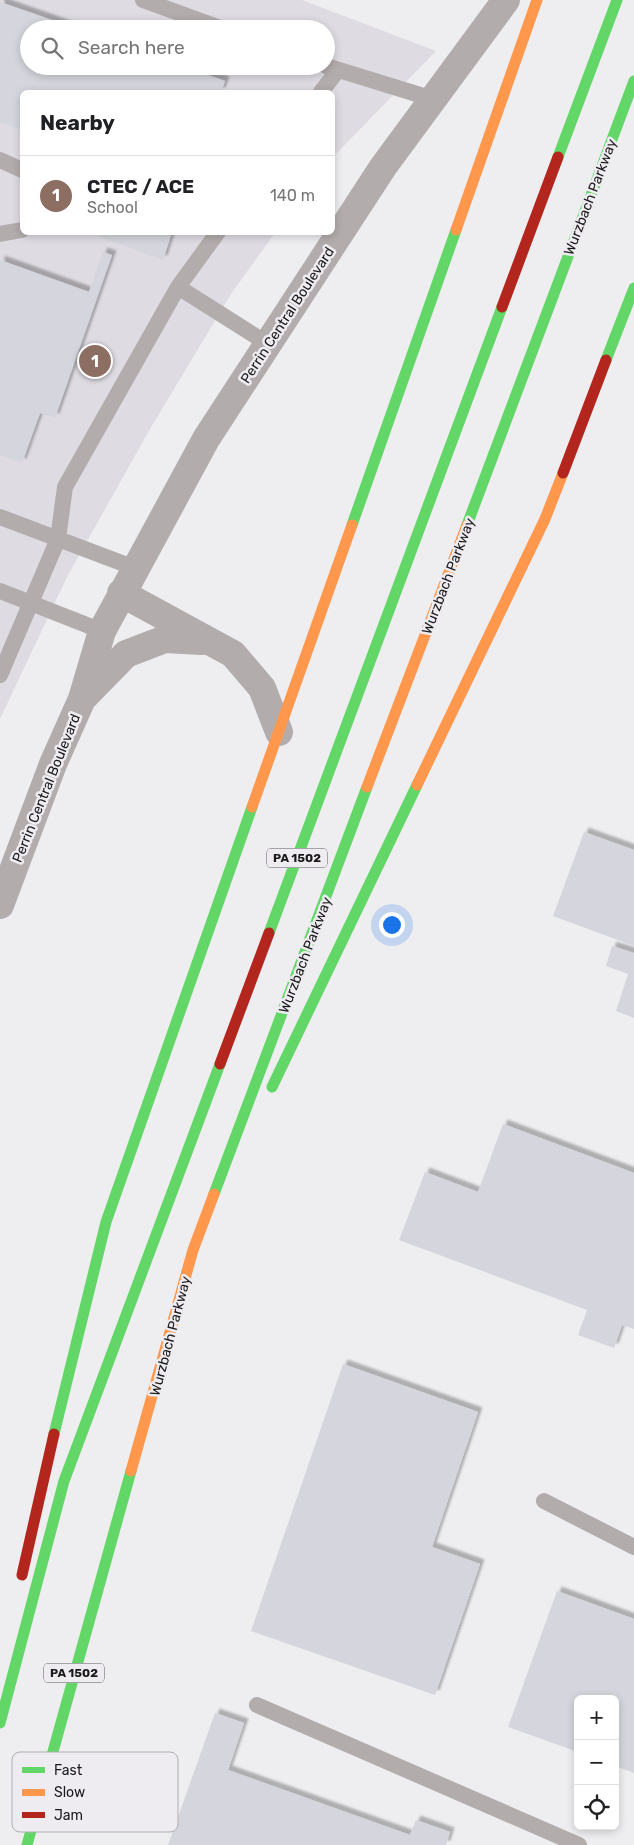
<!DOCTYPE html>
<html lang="en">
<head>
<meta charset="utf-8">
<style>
	:root { --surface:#fff; --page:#f6f6f6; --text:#202124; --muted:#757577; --line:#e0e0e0; --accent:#d93025 }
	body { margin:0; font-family:Rubik,sans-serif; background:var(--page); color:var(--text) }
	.controls { position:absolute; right:15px; bottom:15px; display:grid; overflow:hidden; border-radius:8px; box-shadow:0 2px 8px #0003 }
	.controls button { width:45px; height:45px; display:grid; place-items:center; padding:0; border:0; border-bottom:1px solid var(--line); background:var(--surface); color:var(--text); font:25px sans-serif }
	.you { position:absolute; left:391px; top:924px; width:18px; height:18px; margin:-12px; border:4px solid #fff; border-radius:50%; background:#1a73e8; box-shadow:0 0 0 8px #1a73e833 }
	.badge { display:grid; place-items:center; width:32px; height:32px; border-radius:50%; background:var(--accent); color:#fff; font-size:16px; font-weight:700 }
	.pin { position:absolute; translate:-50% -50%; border:2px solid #fff; box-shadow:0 1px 5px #0006 }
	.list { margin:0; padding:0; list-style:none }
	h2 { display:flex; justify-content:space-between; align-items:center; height:65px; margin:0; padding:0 20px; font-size:21px }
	h2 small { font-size:16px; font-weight:400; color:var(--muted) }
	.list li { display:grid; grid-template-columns:32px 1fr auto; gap:15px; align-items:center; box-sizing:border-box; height:80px; padding:0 20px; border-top:1px solid var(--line) }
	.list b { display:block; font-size:19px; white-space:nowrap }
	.list p { margin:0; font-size:16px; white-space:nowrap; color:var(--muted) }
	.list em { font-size:16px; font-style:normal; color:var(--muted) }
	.icon { flex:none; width:28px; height:28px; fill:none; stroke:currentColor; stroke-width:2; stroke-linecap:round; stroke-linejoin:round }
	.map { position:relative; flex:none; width:634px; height:1845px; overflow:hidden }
	.search { position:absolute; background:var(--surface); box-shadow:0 2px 8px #0003; left:20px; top:20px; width:315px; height:55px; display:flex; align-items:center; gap:12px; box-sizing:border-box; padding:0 18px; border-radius:28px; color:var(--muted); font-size:19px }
	.panel { position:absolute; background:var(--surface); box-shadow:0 2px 8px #0003; left:20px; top:90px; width:315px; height:145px; border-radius:8px }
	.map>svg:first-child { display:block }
</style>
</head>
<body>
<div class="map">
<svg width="634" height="1845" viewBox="0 0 634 1845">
	<defs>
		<filter id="shadow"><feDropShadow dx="4.5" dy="-4.5" stdDeviation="1" flood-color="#0004"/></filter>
	</defs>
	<rect width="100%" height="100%" fill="#eeedf0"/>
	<path fill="#dedce2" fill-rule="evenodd" d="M0 0H302L436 51 333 157 332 92H22V232L275 233 231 294 150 429 68 575 0 719ZM29 29H326V66H29Z"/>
	<path fill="#d5d5dd" filter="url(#shadow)" d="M0 2 75 28 29 29V66H182L225 81 221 92H22V130L0 122Z
		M86 232H172L163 260Z
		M103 252 112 255 55 418 40 413 22 463 0 455V260L89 292Z
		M584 832 634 850V946L553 916Z
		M612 946 634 953V1018L616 1011 628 974 606 966Z
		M503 1124 634 1173V1329L622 1325 614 1348 578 1335 587 1310 399 1240 425 1172 478 1192Z
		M343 1364 478 1412 432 1547 480 1564 435 1695 251 1631Z
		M557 1591 634 1619V1773L615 1766V1699H578V1752L508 1727Z
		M215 1713 244 1723 228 1770 410 1835 416 1820 450 1832 446 1845H168Z"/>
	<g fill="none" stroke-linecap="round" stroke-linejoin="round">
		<path stroke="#b2acad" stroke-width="16" d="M143 0 223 29
			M326 66 433 99
			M321 92 338 70
			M0 160 22 170
			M0 234 22 230
			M178 287 268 344
			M0 517 135 568
			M0 591 102 631
			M0 675 58 539 65 487 178 287 218 232
			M544 1501 634 1547
			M257 1705 579 1845"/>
		<path stroke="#b2acad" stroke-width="28" d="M121 593 233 654 262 688 279 732
			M85 696 126 654 165 639 202 641
			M0 905 53 764 82 699 102 631 206 439 383 167 506 0"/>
		<path stroke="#63d668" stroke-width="11" d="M558 157 617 0
			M606 360 634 288
			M352 525 456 230
			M467 525 634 81
			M269 933 502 307
			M272 1087 417 785
			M214 1194 367 787
			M54 1434 106 1222 252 807
			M0 1723 64 1481 220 1064
			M27 1845 131 1471"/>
		<path stroke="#ff974d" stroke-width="11" d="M456 230 537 0
			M417 785 545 519 563 473
			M367 787 467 525
			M252 807 352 525
			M131 1471 193 1250 214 1194"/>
		<path stroke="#b3261e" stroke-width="11" d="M502 307 558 157
			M563 473 606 360
			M220 1064 269 933
			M22 1575 54 1434"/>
	</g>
	<g text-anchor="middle" stroke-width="5" stroke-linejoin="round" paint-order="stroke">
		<g fill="#eeecf1" stroke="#5a595b" stroke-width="1">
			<rect x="267" y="848.5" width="60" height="19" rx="4"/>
			<rect x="44" y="1663.5" width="60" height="19" rx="4"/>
		</g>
		<g font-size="12" font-weight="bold" fill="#1a1a1b">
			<text x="297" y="862">PA 1502</text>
			<text x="74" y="1677">PA 1502</text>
		</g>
		<g font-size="14" fill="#1a1a1b" stroke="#eeecf1">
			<text transform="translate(590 197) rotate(-69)" y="5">Wurzbach Parkway</text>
			<text transform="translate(287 315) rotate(-57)" y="5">Perrin Central Boulevard</text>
			<text transform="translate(448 576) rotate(-69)" y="5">Wurzbach Parkway</text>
			<text transform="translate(46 788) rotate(-68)" y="5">Perrin Central Boulevard</text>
			<text transform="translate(305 955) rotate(-69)" y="5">Wurzbach Parkway</text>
			<text transform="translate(170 1336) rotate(-75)" y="5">Wurzbach Parkway</text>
		</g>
	</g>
	<rect x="12" y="1752" width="166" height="80" rx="8" fill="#eeecf1" stroke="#aeadb1" stroke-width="1"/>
	<rect x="22" y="1767" width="23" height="6" fill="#63d668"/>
	<rect x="22" y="1789" width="23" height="7" fill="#ff974d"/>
	<rect x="22" y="1812" width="23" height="6" fill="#b3261e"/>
	<g font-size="14" fill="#1a1a1b">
		<text x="54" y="1775">Fast</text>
		<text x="54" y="1797">Slow</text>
		<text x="54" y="1820">Jam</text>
	</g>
</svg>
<div class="controls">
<button>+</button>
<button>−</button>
<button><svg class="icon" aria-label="locate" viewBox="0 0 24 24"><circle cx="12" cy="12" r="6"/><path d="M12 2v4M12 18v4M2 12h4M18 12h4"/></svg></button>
</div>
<div class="you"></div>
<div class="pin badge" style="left:95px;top:361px;background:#8d6e63">1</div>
<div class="search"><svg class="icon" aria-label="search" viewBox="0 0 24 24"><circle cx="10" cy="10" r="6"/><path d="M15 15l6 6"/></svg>Search here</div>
<section class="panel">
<h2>Nearby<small></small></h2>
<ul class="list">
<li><span class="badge" style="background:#8d6e63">1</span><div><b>CTEC / ACE</b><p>School</p></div><em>140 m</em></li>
</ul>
</section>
</div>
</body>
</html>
